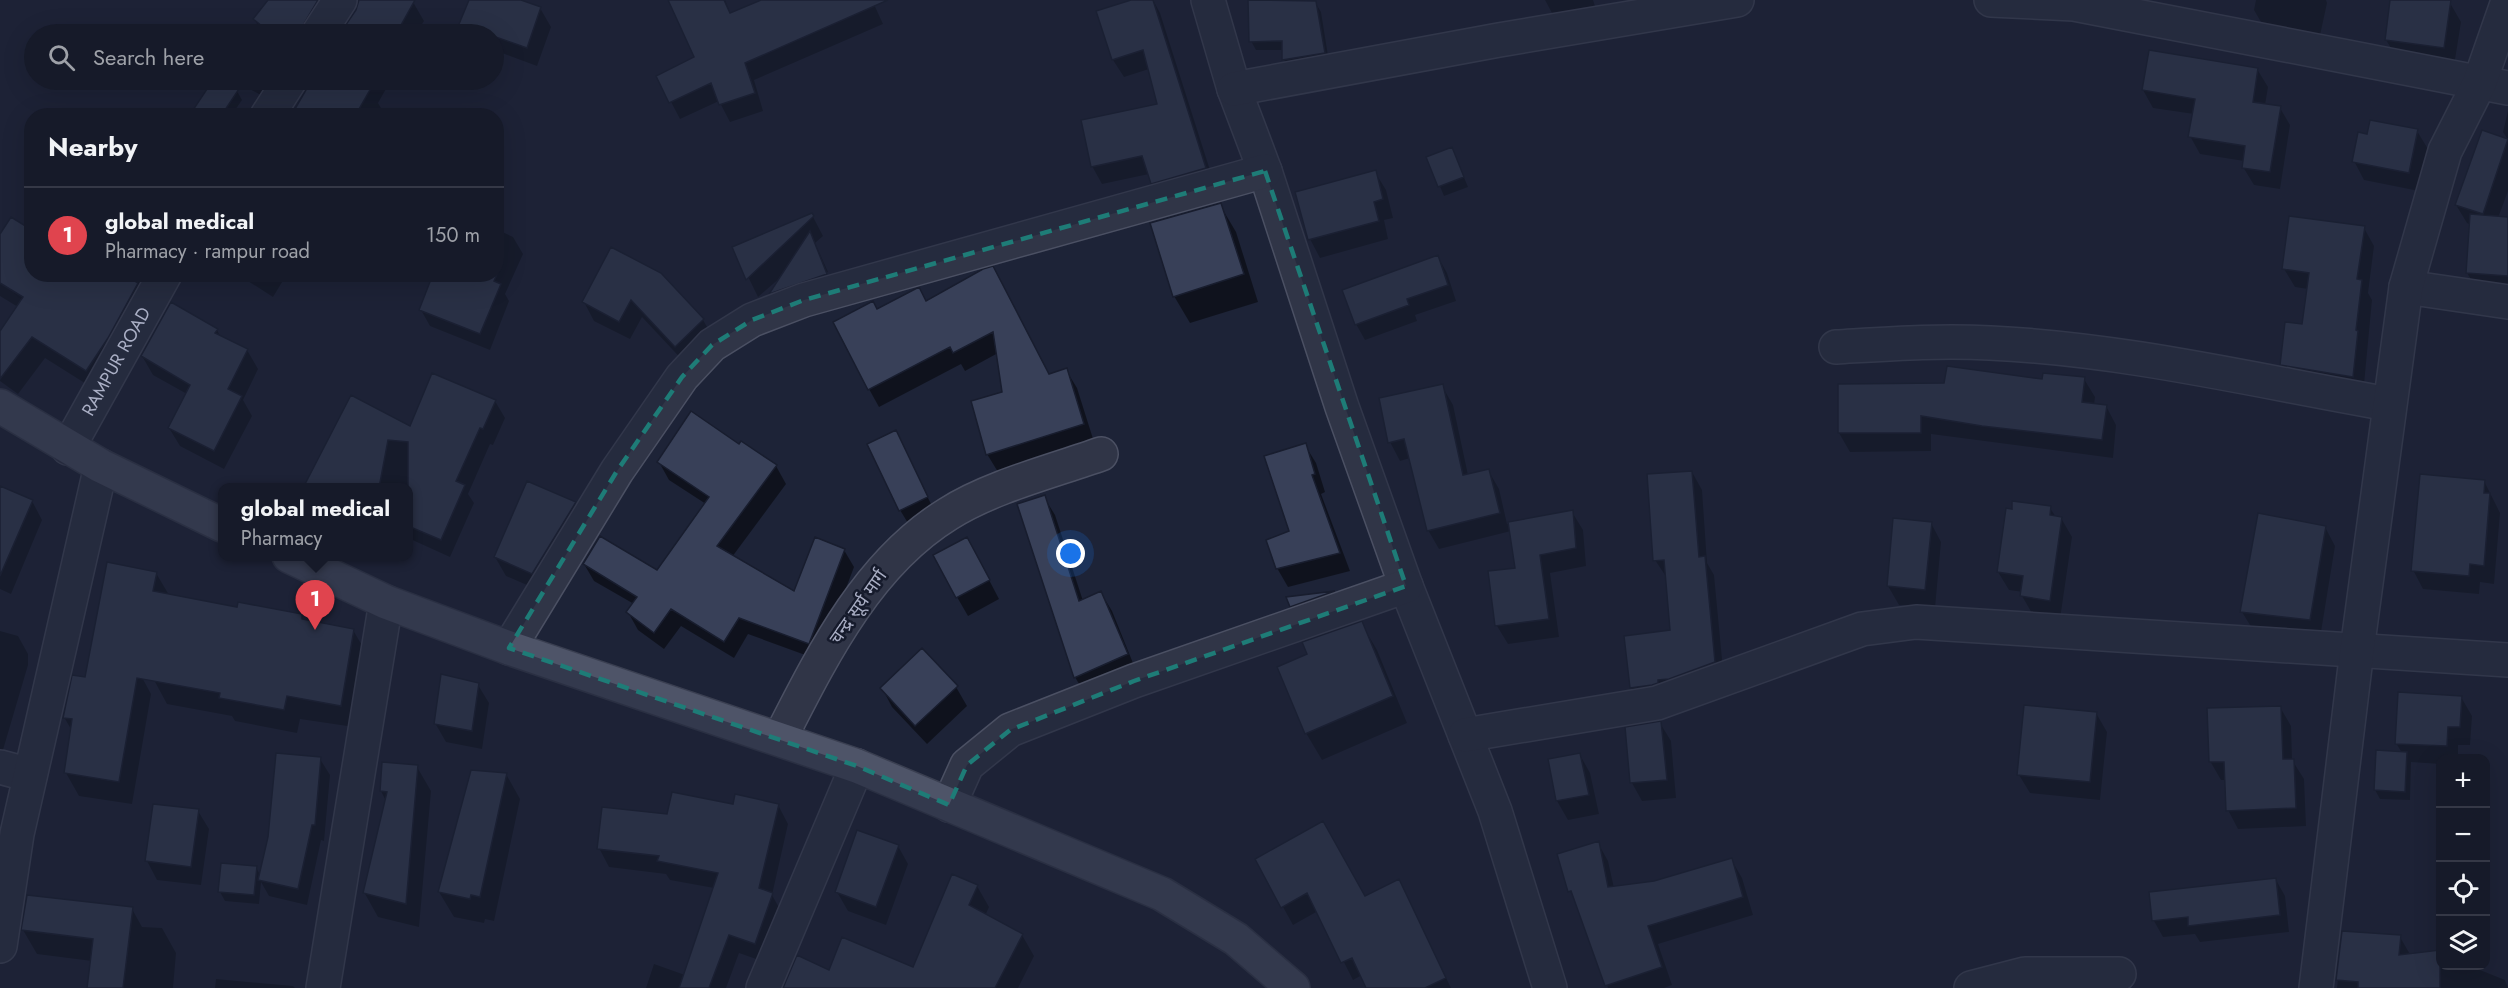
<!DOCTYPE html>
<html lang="en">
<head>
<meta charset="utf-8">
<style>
	:root { --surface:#161a29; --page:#232735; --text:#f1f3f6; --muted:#9ea1a8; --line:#353846; --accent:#0b8043 }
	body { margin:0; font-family:Jost,"Noto Sans Devanagari",sans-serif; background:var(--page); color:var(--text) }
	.controls { position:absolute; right:18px; bottom:18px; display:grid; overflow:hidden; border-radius:12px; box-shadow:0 6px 24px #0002 }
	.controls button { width:54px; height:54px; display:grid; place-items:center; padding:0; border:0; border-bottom:2px solid var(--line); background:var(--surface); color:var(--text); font:30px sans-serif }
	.you { position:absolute; left:1071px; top:554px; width:21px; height:21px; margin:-15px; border:4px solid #fff; border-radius:50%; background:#1a73e8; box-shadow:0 0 0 9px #1a73e833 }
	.badge { display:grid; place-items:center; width:39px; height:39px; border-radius:50%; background:var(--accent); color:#fff; font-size:20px; font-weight:700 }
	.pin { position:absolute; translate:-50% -50px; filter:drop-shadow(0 2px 3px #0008) }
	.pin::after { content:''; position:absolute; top:32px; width:21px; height:18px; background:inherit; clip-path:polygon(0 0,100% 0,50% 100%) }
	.popup { position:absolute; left:218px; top:483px; width:195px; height:78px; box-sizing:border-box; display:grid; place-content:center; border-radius:12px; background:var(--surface); filter:drop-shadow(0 2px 4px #0005); font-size:20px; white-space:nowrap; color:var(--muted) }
	.popup b { font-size:22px; color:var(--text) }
	.popup::after { content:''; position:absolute; left:50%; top:100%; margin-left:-12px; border:12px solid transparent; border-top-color:var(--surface) }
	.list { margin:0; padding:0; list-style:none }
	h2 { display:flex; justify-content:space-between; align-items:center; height:78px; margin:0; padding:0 24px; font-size:26px }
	h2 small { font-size:20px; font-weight:400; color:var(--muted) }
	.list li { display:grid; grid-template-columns:39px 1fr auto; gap:18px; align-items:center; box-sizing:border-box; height:96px; padding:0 24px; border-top:2px solid var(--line) }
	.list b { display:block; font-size:22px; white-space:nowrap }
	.list p { margin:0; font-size:20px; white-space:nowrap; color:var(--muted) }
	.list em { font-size:20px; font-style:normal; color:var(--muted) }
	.icon { flex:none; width:33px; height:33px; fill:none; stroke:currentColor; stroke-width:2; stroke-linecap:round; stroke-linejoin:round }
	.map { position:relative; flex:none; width:2508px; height:988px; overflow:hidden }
	.search { position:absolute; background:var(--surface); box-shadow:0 6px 24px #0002; left:24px; top:24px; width:480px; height:66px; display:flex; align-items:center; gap:15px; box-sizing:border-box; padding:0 21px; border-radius:33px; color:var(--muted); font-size:22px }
	.panel { position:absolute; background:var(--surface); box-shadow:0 6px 24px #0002; left:24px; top:108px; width:480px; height:174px; border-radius:24px }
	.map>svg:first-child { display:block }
</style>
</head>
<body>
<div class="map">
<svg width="2508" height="988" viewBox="0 0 2508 988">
	<rect width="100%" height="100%" fill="#1d2337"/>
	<path fill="#0007" d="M270 0H330L318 34H257L260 29 254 19Z
		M360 0H410L413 2 424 21 416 34H342L357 11Z
		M470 0H517L540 8 551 27 537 66 494 50V34H467L461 24Z
		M670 0H725L731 15 765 0H872L883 24 754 80 763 111 730 122 719 101 680 119 658 77 696 58Z
		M1136 0H1153L1160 13 1215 186 1162 200 1149 174 1102 184 1092 166 1159 105 1149 69 1124 77 1113 60 1098 12Z
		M1545 0H1593L1597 12 1559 26Z
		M2256 0H2326L2327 3 2319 40 2265 29 2254 10Z
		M2392 0H2427L2450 3 2461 22 2454 66 2397 58 2386 40Z
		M1315 2 1321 12 1329 62 1289 69 1284 60 1283 50H1256L1251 41Z
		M2257 69 2268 87 2265 105 2280 108 2290 125 2280 189 2254 185 2243 167 2244 161 2200 154 2190 136 2194 114 2153 108 2143 90Z
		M219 80 237 91 242 100 231 116H190Z
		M243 80H391L378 103 381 108 376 116H292L307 90 310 82 303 80 275 103 248 88Z
		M2508 111V140L2503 132Z
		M2417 131 2428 149 2419 191 2364 180 2354 161 2368 136Z
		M2483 132 2508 141V191L2498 218 2508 219V294L2478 291 2467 273 2471 225 2467 223 2456 205Z
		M1452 149 1468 187 1444 196 1428 158Z
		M1375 172 1386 190 1393 218 1384 220 1388 239 1320 258 1310 239Z
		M1220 205 1236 232 1258 302 1190 323 1174 296Z
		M812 215 823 236 815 243 828 272 798 282V285L829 275 837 293 781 311 770 294 781 277 758 297 734 248Z
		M2364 228 2374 246 2368 293 2372 300 2363 395 2292 383 2281 364 2303 326 2308 289 2295 287 2284 269Z
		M496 229 513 237 523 254 505 294 509 301 490 350 430 326 421 310 496 274Z
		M0 237 32 274H141L149 289 99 392 45 358 18 394 0 381V332L18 307 0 296Z
		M1438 257 1447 273 1456 301 1415 315 1417 321 1365 340 1356 324Z
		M993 268 1049 375 1066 370 1077 388 1094 442 998 472 987 454 1004 393 998 353 965 371 961 364 879 407 869 389 876 311 926 303Z
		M237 274H287L273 297Z
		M660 274 703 320 714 339 687 365 642 317 630 339 594 321 584 302Z
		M217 330 221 338 247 350 258 369 243 400 252 416 224 469 180 446 169 428 187 394 153 375 142 356Z
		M2084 379 2095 397 2094 405 2106 406 2116 425 2113 458 1931 434V451L1850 452 1839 433 2043 381Z
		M1442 386 1453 405 1468 475 1488 470 1499 489 1507 524 1572 512 1583 530 1586 566 1550 573 1559 637 1508 644 1497 626 1490 573 1516 569 1511 531 1439 549 1428 530 1410 458 1400 461 1390 442Z
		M351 397 411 428 495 401 505 418 493 445 490 444 468 494 474 503 450 557 408 538V488H304Z
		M895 432 937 516 911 528 900 510Z
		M742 443 776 466 786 484 732 557 795 593 844 550 854 567 819 660 748 634 734 658 681 626 664 649 638 630 628 612 634 604 594 581 584 564 657 572 706 504 669 480 659 462 740 446Z
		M1305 445 1316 463 1325 492 1321 494 1350 571 1288 587 1277 568 1291 532Z
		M1692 472 1702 490 1707 563 1714 575 1724 680 1642 705 1632 688 1625 637 1672 631 1667 578 1655 560Z
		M2484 481 2500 513 2494 584 2480 582 2479 594 2423 589 2413 570Z
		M0 488 32 501 42 520 11 594 0 589Z
		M1044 497 1055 515 1083 601 1101 593 1112 611 1137 673 1086 696 1075 677 1019 505Z
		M575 503 586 521 543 592 506 576 495 557Z
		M2050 508 2056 517 2061 518 2072 537 2060 619 2033 615 2022 596 2023 592 2009 590 1998 572Z
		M1931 523 1941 542 1935 608 1899 605 1888 586Z
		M2325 527 2335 546 2320 638 2253 630 2242 612Z
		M977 557 999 599 968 616 957 597Z
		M156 573 169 595 238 609 301 616 305 622 353 630 367 654 354 727 300 719 297 733 235 721 232 716 167 704 154 680 112 641Z
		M1335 592 1345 610 1302 625 1288 598Z
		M1361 623 1377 650 1407 723 1322 760 1306 733 1309 655Z
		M0 631 18 636 28 654V665L0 760Z
		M138 670 151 694 132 804 79 796 66 773 72 731 64 717 86 679Z
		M478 685 489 703 482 749 446 742 435 723Z
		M956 687 967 706 927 744 892 707 882 688Z
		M2461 697 2472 716 2470 745H2458V758H2440V764L2411 762 2410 800 2380 799 2375 790 2402 753 2396 743Z
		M2280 707 2291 726 2292 760 2304 779 2306 826 2238 829 2228 810 2227 780H2221L2210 761Z
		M2096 713 2107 732 2100 800 2030 793 2019 775Z
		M1660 723 1671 741 1676 798 1642 801 1632 783 1627 729Z
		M1580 755 1590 773 1599 814 1568 820 1557 801 1550 760Z
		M320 759 330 775 324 841 321 840 307 905 269 896 261 882 259 904 225 901 220 892 256 867 260 875Z
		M417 767 431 791 419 927 378 917 364 892 386 801 381 791Z
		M506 774 520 799 494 921 485 919 484 923 454 917 439 892Z
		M778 805 788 824 772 895 782 913 765 962 739 953 726 988H646L654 964 685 975 714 888 670 880 666 874 609 867 599 848 669 815 734 806Z
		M198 811 209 829 201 885 157 880 147 861Z
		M1598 843 1608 861 1614 888 1655 882 1731 859 1742 878 1753 915 1658 944 1672 985 1664 988H1608L1578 906 1570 891Z
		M898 846 908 864 886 925 848 911 837 892Z
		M1257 860 1365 898 1399 881 1451 988H1368L1362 975 1353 980 1318 911 1293 925Z
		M2276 880 2285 896 2289 932 2200 942 2195 934 2163 937 2154 921Z
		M977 886 989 907 985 916 1022 935 1034 956 1018 988H785L829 972 914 969Z
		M132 909 142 927 162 928 176 953 173 988H89L92 961 37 954 23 930Z
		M2343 933 2400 937 2411 956 2437 952 2440 954V966H2470L2505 980 2508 988H2337Z
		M216 979 293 986 295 988H215Z"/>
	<path fill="#384058" stroke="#181d2e" stroke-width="1.5" d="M268 0H318L298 34H272L253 19Z
		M359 0H415L396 34H345L341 32 356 10Z
		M469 0H521L541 7 527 48 459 24Z
		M668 0H724L730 13 761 0H888L745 63 755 93 719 105 711 83 669 103 656 76 694 57Z
		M1131 0H1153L1206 168 1151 184 1142 156 1091 167 1081 120 1157 104 1143 50 1112 60 1096 11Z
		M1248 0 1316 1 1325 53 1282 60V41L1249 42Z
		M2390 0H2451L2444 48 2385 40Z
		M2149 50 2258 68 2253 102 2281 106 2270 172 2242 168 2245 146 2188 137 2195 99 2142 90Z
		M213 80H245L221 116H189Z
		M309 80H357L371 88 355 116H291L306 90Z
		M2370 120 2418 129 2409 173 2352 162 2358 132 2367 134Z
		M2482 130 2508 139 2483 214 2455 205Z
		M1452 147 1464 177 1438 187 1426 157Z
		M1376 170 1383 199 1374 202 1379 221 1308 240 1295 192Z
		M1221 203 1244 274 1173 297 1150 223Z
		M812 213 814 216 746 280 732 247Z
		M2470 214 2508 217V276L2466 273Z
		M2289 216 2365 226 2357 279 2362 280 2356 330 2358 331 2353 377 2280 365 2285 322 2302 324 2309 273 2282 269Z
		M11 217 32 230V274H124L138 283 108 338 86 371 32 337 0 379V331L23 297 0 283V234Z
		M810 231 827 274 769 294Z
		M611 247 661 273 704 319 675 347 631 300 619 322 582 302Z
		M1438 255 1448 285 1407 299 1409 305 1355 325 1342 290Z
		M993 266 1049 374 1067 368 1084 424 986 455 971 401 1002 392 993 332 953 353 950 347 868 390 833 322 873 301 877 309 919 287 926 301 983 269Z
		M433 274H497L494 281 501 284 480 334 419 310Z
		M171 302 218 329 215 333 248 349 228 389 242 396 214 451 168 428 190 385 141 356Z
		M1947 366 2042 379 2043 373 2085 377 2082 402 2107 405 2102 440 1982 426 1921 416V433H1838V384L1944 383Z
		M432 373 496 400 483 429 480 428 456 481 465 485 441 540 408 526V442L388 440 379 488H303L351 395 410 426Z
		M1443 384 1463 475 1489 469 1500 513 1427 531 1404 439 1388 443 1379 398Z
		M691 411 739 444 741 441 777 465 717 546 794 591 815 537 845 549 809 644 739 618 724 642 671 609 654 633 626 612 637 597 583 564 600 536 657 570 709 497 657 462Z
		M896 430 928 497 899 511 867 444Z
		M1306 443 1315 474 1312 475 1340 553 1276 569 1266 540 1289 531 1264 456Z
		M1692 471 1699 557 1705 556 1715 662 1669 679 1658 680V683L1652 685 1630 688 1624 636 1670 630 1664 560 1653 561 1647 474Z
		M2420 474 2485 480 2484 493H2490L2484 566 2470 564 2469 576 2411 571Z
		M527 481 576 502 532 574 494 557Z
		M0 486 33 500 0 576Z
		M1045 495 1079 601 1101 591 1128 654 1074 678 1017 504Z
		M2012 501 2051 506 2050 515 2062 517 2050 601 2020 596 2023 576 1997 572 2006 508 2012 509Z
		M1573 510 1576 548 1540 555 1549 619 1495 626 1488 571 1515 568 1508 522Z
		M2258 513 2326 526 2310 620 2240 612Z
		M1893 518 1932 522 1925 590 1887 586Z
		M967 537 990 580 956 598 933 555Z
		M107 562 157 572 153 591 237 607 238 602 302 614V619L354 629 341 706 287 696 284 710 219 698 220 693 137 678 119 782 64 773 72 719 63 718 72 675 85 677Z
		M1335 591 1290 607 1286 597Z
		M1362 621 1393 696 1305 734 1277 667 1307 654 1302 642Z
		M922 648 958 686 915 726 880 688Z
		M441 674 479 683 472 731 434 724Z
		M2398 692 2462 696 2460 727H2448L2447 746 2395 744Z
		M2024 705 2097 712 2090 782 2017 775Z
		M2281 706 2283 759H2294L2296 808 2226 811 2224 762H2209L2207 708Z
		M1661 721 1667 780 1630 783 1625 727Z
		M2376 750 2407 752 2405 792 2374 790Z
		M276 753 321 757 315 825H312L298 889 258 880 268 837Z
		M1580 753 1589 795 1556 801 1548 759Z
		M382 762 418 765 406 904 363 893 387 792 380 791Z
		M471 770 507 773 480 897 471 895 470 899 438 892Z
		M672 792 733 804 735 794 779 804 759 888 773 893 755 944 729 935 709 988H679L718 873 657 861 659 856 597 849 602 807 667 814Z
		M153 804 199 809 191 867 145 861Z
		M1323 821 1365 896 1399 879 1446 978 1425 988H1366L1352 958 1341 963 1307 893 1281 908 1255 859Z
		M857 830 899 845 876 907 835 892Z
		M1599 841 1608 887 1654 881 1732 858 1743 897 1648 926 1662 967 1605 986 1571 891 1568 892 1557 854Z
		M221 863 257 866 254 895 218 892Z
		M952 874 978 885 969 905 1023 934 995 988H783L797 955 829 970 842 937 913 967Z
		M2276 878 2280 915 2188 926V917L2152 921 2149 892Z
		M27 895 133 907 123 988H87L93 939 21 930Z
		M2342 931 2401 935 2399 955 2440 950V988H2358V982L2336 980Z"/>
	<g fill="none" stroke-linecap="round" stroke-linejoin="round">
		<defs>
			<g id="minor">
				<path d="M1208 0 1234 89 1265 171 1342 407 1406 586 1495 811 1550 988"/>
				<path d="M1991 0 2074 4 2508 88"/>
				<path d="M318 34 340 0"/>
				<path d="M1234 89 1499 40 1737 0"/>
				<path d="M267 116 290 80"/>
				<path d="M2406 287 2508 302"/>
				<path d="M1836 347C1887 344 1939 340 1990 343 2124 349 2257 381 2389 404"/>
				<path id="s1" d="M68 448 165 274"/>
				<path d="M509 648 617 471 682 377 712 345 752 320 804 300 1265 171"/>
				<path d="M1465 735 1657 703 1862 629 1916 622 2508 660"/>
				<path d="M780 738C822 656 867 564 948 514 990 487 1053 471 1101 454"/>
				<path d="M0 767 30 775"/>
				<path d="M949 805 967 765 1010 730 1134 681 1406 586"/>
				<path d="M0 946 17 834 101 466"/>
				<path d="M323 988 386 602"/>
				<path d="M763 988 857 766"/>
				<path d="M1971 988 2025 974H2119"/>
				<path d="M2316 988 2357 650 2406 287 2445 151 2479 84 2508 1"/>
			</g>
			<path id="major" d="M0 406 101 466 222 525
				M289 556 386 602 509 648 857 766 1162 894 1236 939 1293 988"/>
		</defs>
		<use href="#minor" stroke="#4b5063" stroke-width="36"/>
		<use href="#major" stroke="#3a3f51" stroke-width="36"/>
		<use href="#minor" stroke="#303547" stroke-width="33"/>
		<use href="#major" stroke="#4e5468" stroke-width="33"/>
	</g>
	<path d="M0 0H2508V988H0ZM1265 171 1406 586 1134 681 1010 730 967 765 949 805 857 766 509 648 617 471 682 377 712 345 752 320 804 300Z" fill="#1d2337" fill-opacity=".55" fill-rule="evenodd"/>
	<path fill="none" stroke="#1e7c77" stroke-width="4.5" stroke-dasharray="12 8" stroke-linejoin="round" d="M1265 171 1406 586 1134 681 1010 730 967 765 949 805 857 766 509 648 617 471 682 377 712 345 752 320 804 300Z"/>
	<g text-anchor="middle" stroke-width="5" stroke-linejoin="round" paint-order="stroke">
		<g font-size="18" fill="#aaafc5" stroke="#161b2c">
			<text dy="6" stroke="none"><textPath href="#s1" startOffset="99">RAMPUR ROAD</textPath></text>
			<text transform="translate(858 607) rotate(-55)" y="6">चन्द्र सूर्य मार्ग</text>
		</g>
	</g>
</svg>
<div class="controls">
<button>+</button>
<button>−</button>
<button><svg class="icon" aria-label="locate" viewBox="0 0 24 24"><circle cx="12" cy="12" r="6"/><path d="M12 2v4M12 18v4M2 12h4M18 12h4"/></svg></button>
<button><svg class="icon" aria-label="layers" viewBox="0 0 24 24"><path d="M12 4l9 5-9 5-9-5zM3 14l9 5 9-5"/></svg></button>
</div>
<div class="you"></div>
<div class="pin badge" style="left:315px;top:630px;background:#e0444e">1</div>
<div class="popup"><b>global medical</b>Pharmacy</div>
<div class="search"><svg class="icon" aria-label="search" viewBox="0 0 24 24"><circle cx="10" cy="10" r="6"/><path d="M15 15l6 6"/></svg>Search here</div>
<section class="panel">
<h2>Nearby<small></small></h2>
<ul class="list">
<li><span class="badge" style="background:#e0444e">1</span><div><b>global medical</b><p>Pharmacy · rampur road</p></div><em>150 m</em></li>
</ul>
</section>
</div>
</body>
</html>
